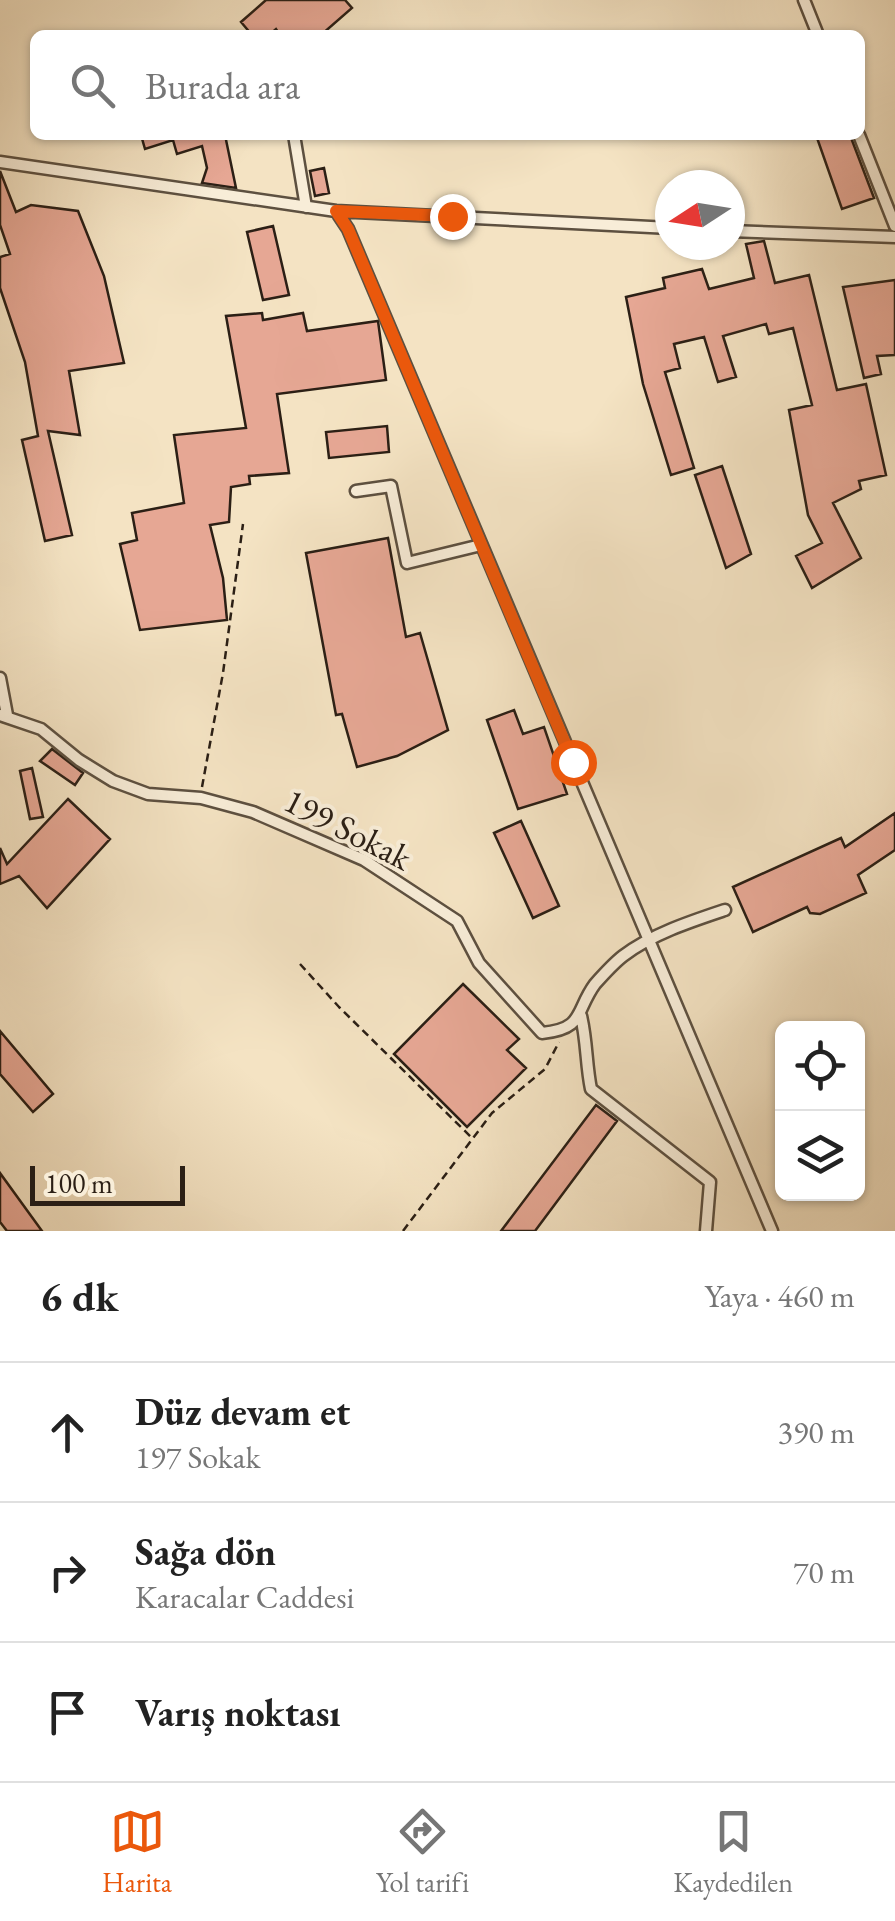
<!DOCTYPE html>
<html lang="tr">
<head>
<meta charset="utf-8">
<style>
	:root { --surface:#fff; --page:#f6f6f6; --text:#222; --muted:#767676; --line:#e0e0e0; --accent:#ea580c }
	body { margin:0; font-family:"EB Garamond",serif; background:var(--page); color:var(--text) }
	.controls { position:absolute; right:30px; bottom:30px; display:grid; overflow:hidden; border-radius:15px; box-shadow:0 2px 8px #0004 }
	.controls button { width:90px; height:90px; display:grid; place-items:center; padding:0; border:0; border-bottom:2px solid var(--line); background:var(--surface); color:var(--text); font:50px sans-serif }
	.compass { position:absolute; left:655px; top:170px; width:90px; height:90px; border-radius:50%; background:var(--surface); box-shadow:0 2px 8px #0004; rotate:258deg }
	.scale { position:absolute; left:30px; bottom:25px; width:155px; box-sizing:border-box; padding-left:10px; border:5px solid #2b1f15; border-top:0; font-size:28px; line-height:35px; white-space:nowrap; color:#2b1f15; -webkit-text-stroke:8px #f8edd8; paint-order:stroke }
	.stop { position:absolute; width:30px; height:30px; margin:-22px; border:8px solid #ea580c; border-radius:50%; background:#fff }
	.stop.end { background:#ea580c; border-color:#fff; box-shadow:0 2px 10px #0008 }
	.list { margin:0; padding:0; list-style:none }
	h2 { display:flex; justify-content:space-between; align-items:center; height:130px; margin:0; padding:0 40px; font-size:42px }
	h2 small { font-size:32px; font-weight:400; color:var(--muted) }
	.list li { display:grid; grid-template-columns:65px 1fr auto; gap:30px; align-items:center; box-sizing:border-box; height:140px; padding:0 40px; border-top:2px solid var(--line) }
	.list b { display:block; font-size:38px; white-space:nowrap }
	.list p { margin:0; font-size:32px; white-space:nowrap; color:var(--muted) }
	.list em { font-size:32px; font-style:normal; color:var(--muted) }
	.icon { flex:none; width:55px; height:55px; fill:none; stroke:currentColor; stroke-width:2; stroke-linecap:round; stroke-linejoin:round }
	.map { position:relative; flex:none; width:895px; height:1231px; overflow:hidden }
	.search { position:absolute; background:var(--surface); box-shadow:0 2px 8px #0004; left:30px; right:30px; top:30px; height:110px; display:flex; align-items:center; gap:25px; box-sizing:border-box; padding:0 35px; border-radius:15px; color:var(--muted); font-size:38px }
	.sheet { height:550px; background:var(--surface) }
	nav { display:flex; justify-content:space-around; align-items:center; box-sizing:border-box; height:140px; border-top:2px solid var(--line); background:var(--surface); font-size:28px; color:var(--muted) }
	nav a { display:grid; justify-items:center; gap:5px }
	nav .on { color:var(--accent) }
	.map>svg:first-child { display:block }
</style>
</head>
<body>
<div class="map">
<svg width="895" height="1231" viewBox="0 0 895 1231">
	<rect width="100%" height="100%" fill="#f4e3c3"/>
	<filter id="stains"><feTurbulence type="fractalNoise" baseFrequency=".002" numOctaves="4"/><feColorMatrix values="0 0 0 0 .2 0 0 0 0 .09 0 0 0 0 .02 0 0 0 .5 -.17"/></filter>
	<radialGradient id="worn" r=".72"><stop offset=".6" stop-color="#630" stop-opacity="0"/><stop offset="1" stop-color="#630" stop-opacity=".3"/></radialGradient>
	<path fill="#e6a794" stroke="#2b1f15" stroke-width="2.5" d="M266 0H345L352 8 321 35H280L276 29 269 35H252L241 22Z
		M141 135H225L236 188 202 183 207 168 202 146 177 154 173 140 145 149Z
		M816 135H850L874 198 842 209Z
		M324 168 329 193 315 196 310 171Z
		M0 171 16 212 31 205 78 211 104 276 124 363 69 371 80 435 48 431 72 535 45 541 22 440 38 436 25 362 0 288V257L10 254 0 225Z
		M273 226 289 295 263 300 247 232Z
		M764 241 775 283 809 275 837 390 866 384 886 475 859 481 861 489 833 503 861 558 812 588 796 556 822 543 808 515 789 410 812 405 793 328 769 334 766 324 723 336 736 377 718 382 704 337 674 344 680 368 665 372 694 468 671 475 643 384 626 297 665 288 663 278 702 269 709 289 754 278 746 244Z
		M895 280V355L877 356 881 374 864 378 843 287Z
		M262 313 263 320 303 313 307 331 378 321 386 380 277 394 289 473 249 476 250 484 231 487 229 522 210 525 223 578 227 620 140 630 120 544 137 540 132 513 184 503 174 435 246 428 226 316Z
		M387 426 389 452 329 458 326 432Z
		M722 466 751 554 726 568 695 475Z
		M388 538 406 637 420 633 448 730 397 756 357 767 342 714 336 715 306 553Z
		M514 710 523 734 544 727 567 794 518 809 487 720Z
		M52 749 83 773 75 785 40 761Z
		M32 768 43 817 30 819 20 771Z
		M68 799 110 839 47 908 19 876 0 884V848L7 864Z
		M895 813V850L858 875 866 893 820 914 810 913 807 907 753 932 733 887 841 838 845 847Z
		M521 821 559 906 533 918 494 833Z
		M463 984 519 1039 507 1050 526 1068 467 1127 394 1054Z
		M0 1031 53 1094 33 1112 0 1074Z
		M596 1105 617 1121 535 1231H501Z
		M0 1173 42 1231H7L0 1222Z"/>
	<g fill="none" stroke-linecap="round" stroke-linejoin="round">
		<defs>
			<path id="minor" d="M804 0 818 35
				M294 135 306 207
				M859 135 895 226
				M0 162 336 211 670 228
				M336 211 348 229 772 1231
				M730 231 895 237
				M356 491 391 486 407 563 481 545
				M0 678 7 715
				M0 715 41 729 79 760 113 781 148 794 201 798 253 812 364 860 457 921 479 963 542 1033C585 1029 575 1011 595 984 603 975 614 963 623 956 652 934 692 921 725 910
				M581 1016C587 1041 586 1065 591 1089L710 1182 706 1231"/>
		</defs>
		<use href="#minor" stroke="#5d5040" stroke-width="15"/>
		<path stroke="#2b1f15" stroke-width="2.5" stroke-dasharray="8 5" stroke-linecap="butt" d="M202 787 223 673 243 524
			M300 964 339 1007 471 1137
			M403 1231 492 1113 545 1069 559 1042"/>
		<use href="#minor" stroke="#f8edd8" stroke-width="10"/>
	</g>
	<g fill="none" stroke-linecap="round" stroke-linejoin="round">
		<path stroke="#ea580c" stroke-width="12" d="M452 216 336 211 348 229 573 762"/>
	</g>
	<g text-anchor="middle" stroke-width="8" stroke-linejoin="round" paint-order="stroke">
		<g font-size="35" fill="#2b1f15" stroke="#f8edd8">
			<text transform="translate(348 829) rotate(27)" y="12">199 Sokak</text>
		</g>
	</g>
	<rect width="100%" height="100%" filter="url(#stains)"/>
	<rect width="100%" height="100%" fill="url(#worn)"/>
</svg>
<div class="controls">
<button><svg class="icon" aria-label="locate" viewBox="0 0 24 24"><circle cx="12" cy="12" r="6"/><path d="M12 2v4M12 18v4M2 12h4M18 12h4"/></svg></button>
<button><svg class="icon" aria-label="layers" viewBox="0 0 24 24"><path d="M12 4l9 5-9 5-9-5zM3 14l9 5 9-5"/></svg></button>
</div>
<svg class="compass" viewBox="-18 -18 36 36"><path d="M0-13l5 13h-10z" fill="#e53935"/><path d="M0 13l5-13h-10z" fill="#767676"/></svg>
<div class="scale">100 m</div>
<div class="stop" style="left:573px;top:762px"></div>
<div class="stop end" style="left:452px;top:216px"></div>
<div class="search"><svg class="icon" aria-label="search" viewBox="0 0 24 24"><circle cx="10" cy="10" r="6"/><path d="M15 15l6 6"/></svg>Burada ara</div>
</div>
<section class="sheet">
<h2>6 dk<small>Yaya · 460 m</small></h2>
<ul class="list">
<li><svg class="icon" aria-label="ahead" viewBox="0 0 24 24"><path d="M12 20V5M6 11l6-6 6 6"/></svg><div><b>Düz devam et</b><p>197 Sokak</p></div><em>390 m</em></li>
<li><svg class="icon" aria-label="right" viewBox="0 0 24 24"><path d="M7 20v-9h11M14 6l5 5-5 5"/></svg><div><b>Sağa dön</b><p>Karacalar Caddesi</p></div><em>70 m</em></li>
<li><svg class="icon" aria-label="arrive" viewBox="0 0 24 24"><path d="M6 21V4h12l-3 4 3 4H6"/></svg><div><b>Varış noktası</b></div></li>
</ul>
</section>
<nav>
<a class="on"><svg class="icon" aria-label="map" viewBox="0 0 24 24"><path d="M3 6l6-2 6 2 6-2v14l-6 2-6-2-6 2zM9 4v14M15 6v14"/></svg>Harita</a>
<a><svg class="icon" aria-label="directions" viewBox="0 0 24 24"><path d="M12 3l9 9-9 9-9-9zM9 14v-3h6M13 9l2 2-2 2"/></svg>Yol tarifi</a>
<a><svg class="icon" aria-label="saved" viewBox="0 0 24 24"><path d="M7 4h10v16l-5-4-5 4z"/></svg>Kaydedilen</a>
</nav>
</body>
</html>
